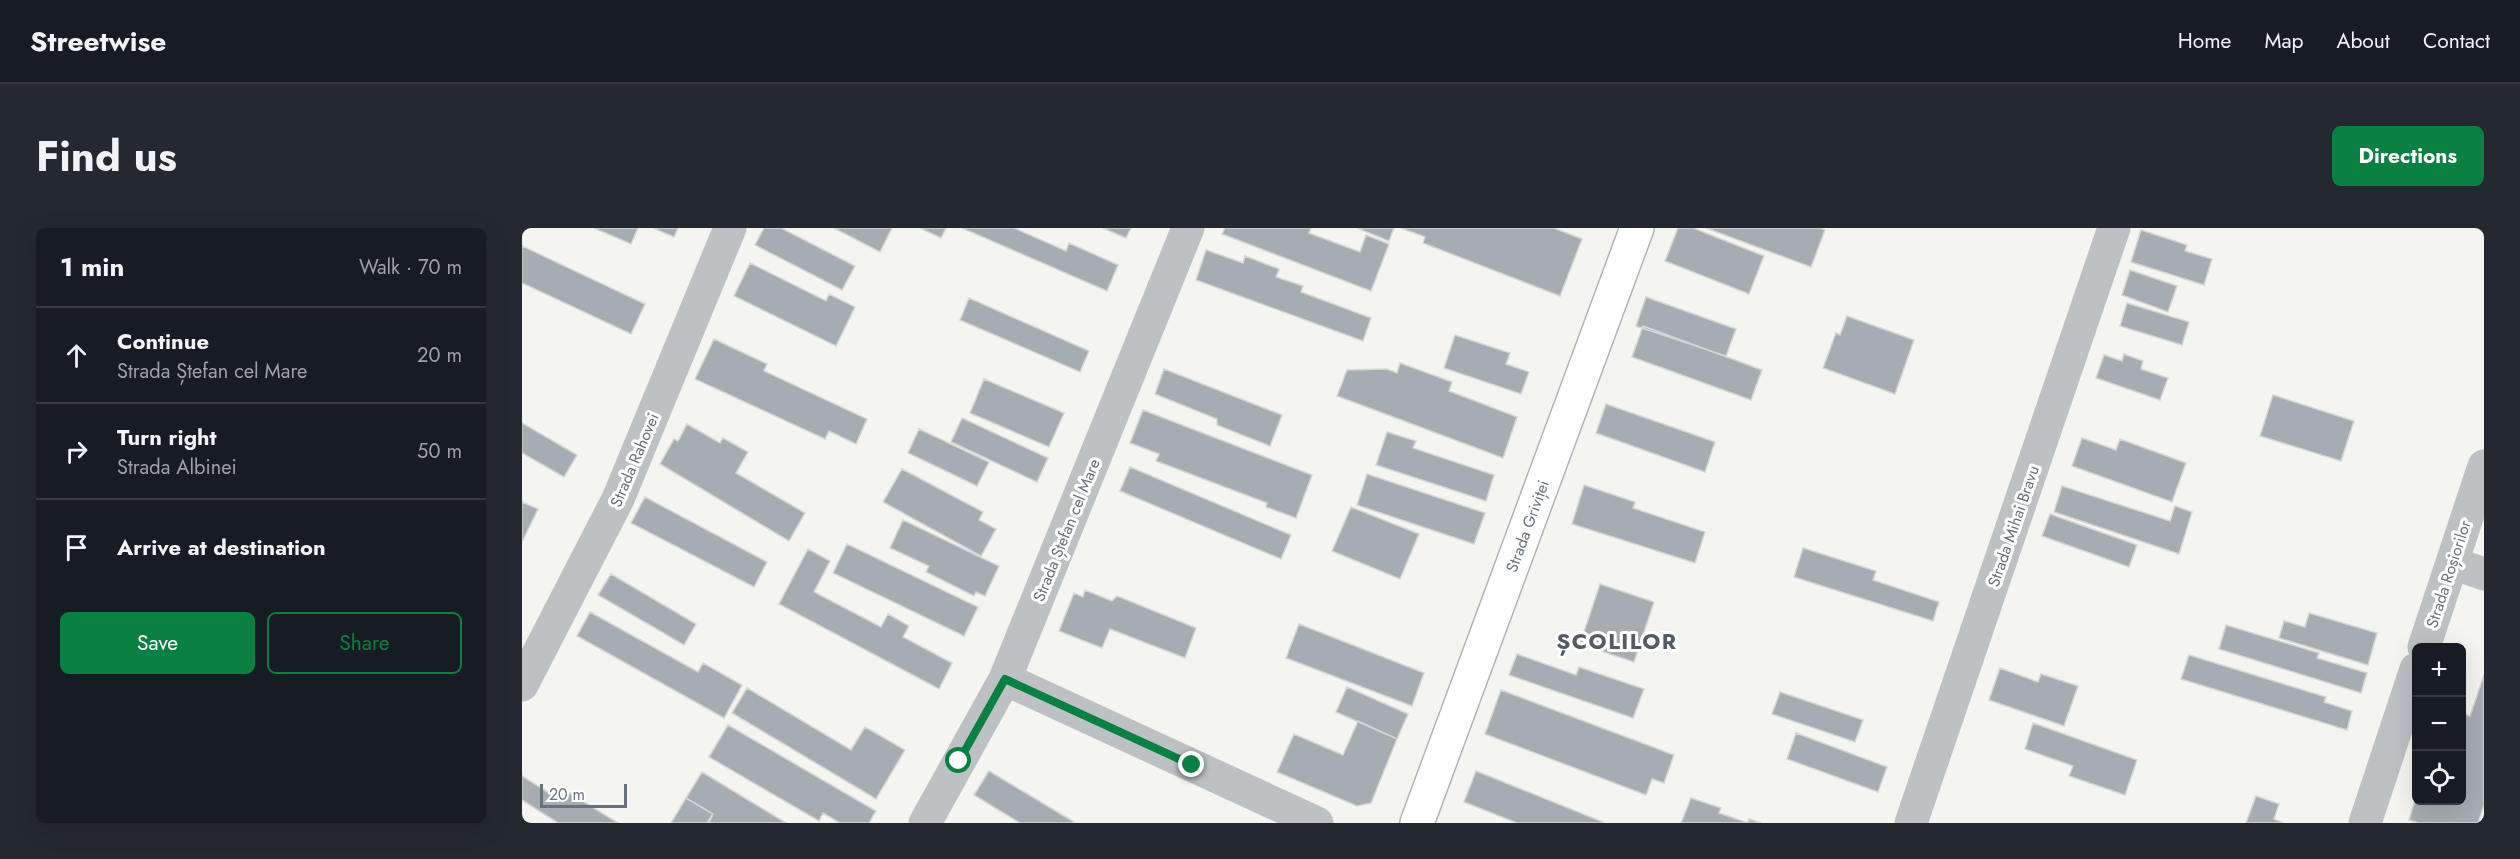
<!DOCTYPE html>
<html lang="en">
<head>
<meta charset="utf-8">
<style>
	:root { --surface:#171b24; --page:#242831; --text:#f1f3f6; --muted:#9ea1a6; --line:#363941; --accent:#0b8043 }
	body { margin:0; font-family:Jost,sans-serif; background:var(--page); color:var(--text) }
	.controls { position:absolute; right:18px; bottom:18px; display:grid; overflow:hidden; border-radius:9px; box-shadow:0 6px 24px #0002 }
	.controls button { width:54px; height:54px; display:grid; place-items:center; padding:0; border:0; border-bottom:2px solid var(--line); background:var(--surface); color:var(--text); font:30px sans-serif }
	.scale { position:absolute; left:18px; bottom:15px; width:87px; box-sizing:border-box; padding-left:6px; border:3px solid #66737f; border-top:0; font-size:16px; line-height:21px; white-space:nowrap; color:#66737f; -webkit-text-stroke:4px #fff; paint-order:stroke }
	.stop { position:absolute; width:18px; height:18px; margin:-14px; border:4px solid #0b8043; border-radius:50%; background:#fff }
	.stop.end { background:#0b8043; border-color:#fff; box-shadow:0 2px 6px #0008 }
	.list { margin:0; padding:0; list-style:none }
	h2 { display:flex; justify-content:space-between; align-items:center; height:78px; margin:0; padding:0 24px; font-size:26px }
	h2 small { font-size:20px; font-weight:400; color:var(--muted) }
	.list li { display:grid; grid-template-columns:39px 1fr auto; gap:18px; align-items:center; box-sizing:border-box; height:96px; padding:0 24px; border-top:2px solid var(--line) }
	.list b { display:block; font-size:22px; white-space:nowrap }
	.list p { margin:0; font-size:20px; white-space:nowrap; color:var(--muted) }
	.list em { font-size:20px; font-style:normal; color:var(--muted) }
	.actions { display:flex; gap:12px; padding:18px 24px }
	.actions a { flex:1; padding:14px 0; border:2px solid var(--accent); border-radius:9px; text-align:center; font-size:21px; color:var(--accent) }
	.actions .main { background:var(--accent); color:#fff }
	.icon { flex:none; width:33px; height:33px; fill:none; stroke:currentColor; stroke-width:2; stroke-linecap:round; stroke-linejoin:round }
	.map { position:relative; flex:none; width:1962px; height:595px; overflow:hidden; border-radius:9px }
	header { display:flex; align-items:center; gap:36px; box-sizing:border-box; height:84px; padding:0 30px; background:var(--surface); border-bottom:2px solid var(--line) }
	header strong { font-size:28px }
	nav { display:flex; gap:33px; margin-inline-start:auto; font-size:21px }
	.intro { display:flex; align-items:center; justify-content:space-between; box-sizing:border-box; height:144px; padding:0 36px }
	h1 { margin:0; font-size:42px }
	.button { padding:15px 27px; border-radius:9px; background:var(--accent); color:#fff; font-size:21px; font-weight:700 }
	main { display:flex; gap:36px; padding:0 36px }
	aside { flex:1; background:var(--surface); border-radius:9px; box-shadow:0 6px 24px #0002 }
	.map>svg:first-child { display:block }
</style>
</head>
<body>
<header>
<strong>Streetwise</strong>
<nav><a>Home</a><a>Map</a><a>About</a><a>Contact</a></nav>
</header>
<div class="intro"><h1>Find us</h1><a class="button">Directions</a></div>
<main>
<aside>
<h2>1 min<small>Walk · 70 m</small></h2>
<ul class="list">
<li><svg class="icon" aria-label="ahead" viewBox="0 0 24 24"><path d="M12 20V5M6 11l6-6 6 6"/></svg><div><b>Continue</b><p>Strada Ștefan cel Mare</p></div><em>20 m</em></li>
<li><svg class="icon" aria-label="right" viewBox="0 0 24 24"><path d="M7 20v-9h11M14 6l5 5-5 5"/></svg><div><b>Turn right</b><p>Strada Albinei</p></div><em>50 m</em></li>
<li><svg class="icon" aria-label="arrive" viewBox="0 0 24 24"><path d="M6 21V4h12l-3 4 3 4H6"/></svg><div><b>Arrive at destination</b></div></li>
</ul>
<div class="actions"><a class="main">Save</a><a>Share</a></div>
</aside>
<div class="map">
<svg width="1962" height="595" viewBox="0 0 1962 595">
	<rect width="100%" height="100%" fill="#f4f4f1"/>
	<path fill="#a6adb2" stroke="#d5d5d3" stroke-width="1.5" d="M72 0H116L109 16Z
		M131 0H156L152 9Z
		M242 0H259L333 38 320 62 233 17Z
		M312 0H370L358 24Z
		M398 0H424L419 10Z
		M440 0H492L544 23 547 15 596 37 585 63Z
		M581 0H609L604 10Z
		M703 0H789L787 5 838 24 844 7 867 16 849 63 700 6Z
		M835 0H872L867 13Z
		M879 0H1032L1060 11 1038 68 901 15 903 9Z
		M1156 0H1171L1242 28 1227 66 1143 33Z
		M1184 0H1298L1303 2 1289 39Z
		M1619 2 1665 17 1663 23 1690 31 1682 57 1609 34Z
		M0 18 123 76 109 106 0 55Z
		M684 22 721 35 723 28 757 41 754 49 781 58 779 64 849 90 841 113 674 52Z
		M228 35 304 73 307 66 333 79 314 118 212 68Z
		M1608 42 1655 58 1646 84 1600 67Z
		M1124 69 1214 101 1204 128 1114 98Z
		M447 70 567 123 558 144 438 92Z
		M1605 75 1667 94 1660 117 1598 98Z
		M1325 88 1392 112 1373 166 1301 140 1314 105 1318 107Z
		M1121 98 1240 142 1229 172 1110 129Z
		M933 107 988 125 984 136 1007 144 999 166 922 140Z
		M192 111 245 136 242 143 345 191 334 216 307 203 303 211 173 151Z
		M1602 126 1621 133 1619 141 1646 150 1638 172 1574 150 1582 127 1600 133Z
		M878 135 930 154 927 163 995 189 981 230 815 168 825 142 865 141 875 145Z
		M642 141 760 187 748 218 695 197V191L633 166Z
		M462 151 542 185 527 219 448 185Z
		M1751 167 1832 193 1819 233 1738 208Z
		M1084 176 1193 214 1183 244 1074 205Z
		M621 182 790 247 774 290 744 279 745 275 634 233 637 226 608 215Z
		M440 190 526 230 515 254 429 214Z
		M0 195 55 227 42 249 0 225Z
		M165 196 198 215 201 210 226 224 214 245 283 285 267 313 138 236 152 211 156 213Z
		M397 201 467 234 455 258 386 225Z
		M865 204 894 213 891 220 972 247 964 273 854 237Z
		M1560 210 1594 222 1598 211 1664 235 1650 274 1550 238Z
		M608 239 769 307 759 331 598 263Z
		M380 241 461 284 457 292 474 301 459 328 361 274Z
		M845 246 963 285 952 316 835 277Z
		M1062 257 1113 274 1111 280 1183 304 1173 335 1050 296Z
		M1540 258 1648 293 1653 278 1670 284 1657 326 1532 284Z
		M123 269 245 334 232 359 109 295Z
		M0 274 16 281 1 312 0 311Z
		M829 279 897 306 878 351 810 323Z
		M1528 286 1615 317 1607 339 1520 308Z
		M381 292 477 338 463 368 454 364 452 368 404 344 407 338 368 320Z
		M325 316 456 379 442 408 311 345Z
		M1281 320 1354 343 1351 352 1417 374 1411 393 1272 349Z
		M286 321 308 333 292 364 359 399 366 386 387 398 381 409 430 435 417 461 257 376Z
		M89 346 174 396 162 417 76 367Z
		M1078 356 1132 374 1112 434 1058 416Z
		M563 362 590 373 595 368 674 400 663 430 588 401 580 420 537 403 552 365 561 369Z
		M68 384 176 444 181 435 220 457 202 490 55 408Z
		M1787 385 1855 405 1846 437 1757 410 1762 393 1783 399Z
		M777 396 902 445 890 478 764 430Z
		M1704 397 1797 425 1795 430 1845 445 1839 465 1697 421Z
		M995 426 1054 447 1057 439 1122 461 1111 490 987 447Z
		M1667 427 1804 469 1802 474 1830 483 1825 502 1659 451Z
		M1478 440 1516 454 1519 446 1556 458 1542 498 1467 472Z
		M1962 447V577L1956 595H1897L1887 592 1894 569V572H1940V485L1948 488Z
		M825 459 886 486 875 511 814 484Z
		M225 460 329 522 343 499 383 522 354 571 210 485Z
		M979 462 1152 527 1142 555 1130 551 1124 567 963 506Z
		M1258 464 1341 492 1333 514 1250 486Z
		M836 493 875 511 849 575 835 578 755 544 772 506 821 527Z
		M1511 495 1615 532 1603 567 1547 548 1551 538 1503 521Z
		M206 497 354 583 347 595H318L301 585 297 593 187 529Z
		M1274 505 1365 539 1356 564 1265 531Z
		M467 543 552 594 551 595H498L452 567Z
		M954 543 1081 594V595H995L942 574Z
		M180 544 264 595H187L191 586 164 570Z
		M0 548 40 573 46 564 96 595H36L0 572Z
		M1734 568 1757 576 1752 591 1761 595H1724Z
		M164 570 191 586 185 595H149Z
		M1169 570 1199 580 1197 585 1226 595 1227 591 1239 595H1159Z"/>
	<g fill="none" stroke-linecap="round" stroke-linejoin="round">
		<defs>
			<path id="major" d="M895 595 1115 0"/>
		</defs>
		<use href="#major" stroke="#b1b5b8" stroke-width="36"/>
		<path stroke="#bdc1c4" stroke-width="33" d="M1930 335 1962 346
			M1902 419 1962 238
			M483 451 795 595
			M0 457 96 271 208 0
			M403 595 483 451 666 0
			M1389 595 1592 0
			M1843 595 1894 441"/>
		<use href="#major" stroke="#fff" stroke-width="33"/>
	</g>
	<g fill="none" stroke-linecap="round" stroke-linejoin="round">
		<path stroke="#0b8043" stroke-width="8" d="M437 533 483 451 670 537"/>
	</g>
	<g text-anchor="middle" stroke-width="6" stroke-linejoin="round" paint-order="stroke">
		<g font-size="16" fill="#66737f" stroke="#fff">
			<text transform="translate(112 232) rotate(-67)" y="6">Strada Rahovei</text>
			<text transform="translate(1005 298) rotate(-70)" y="6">Strada Griviței</text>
			<text transform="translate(1491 298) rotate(-71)" y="6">Strada Mihai Bravu</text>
			<text transform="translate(544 302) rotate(-68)" y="6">Strada Ștefan cel Mare</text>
			<text transform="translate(1926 346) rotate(-72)" y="6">Strada Roșiorilor</text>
		</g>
		<g font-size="22" font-weight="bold" letter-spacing="1.5" fill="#535c64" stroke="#fff">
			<text x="1095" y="421">ȘCOLILOR</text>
		</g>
	</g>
</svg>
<div class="controls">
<button>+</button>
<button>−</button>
<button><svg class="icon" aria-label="locate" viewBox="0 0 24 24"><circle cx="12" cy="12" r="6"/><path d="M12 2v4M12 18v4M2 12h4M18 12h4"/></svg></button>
</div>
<div class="scale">20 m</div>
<div class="stop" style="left:437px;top:533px"></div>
<div class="stop end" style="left:670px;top:537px"></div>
</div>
</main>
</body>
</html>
